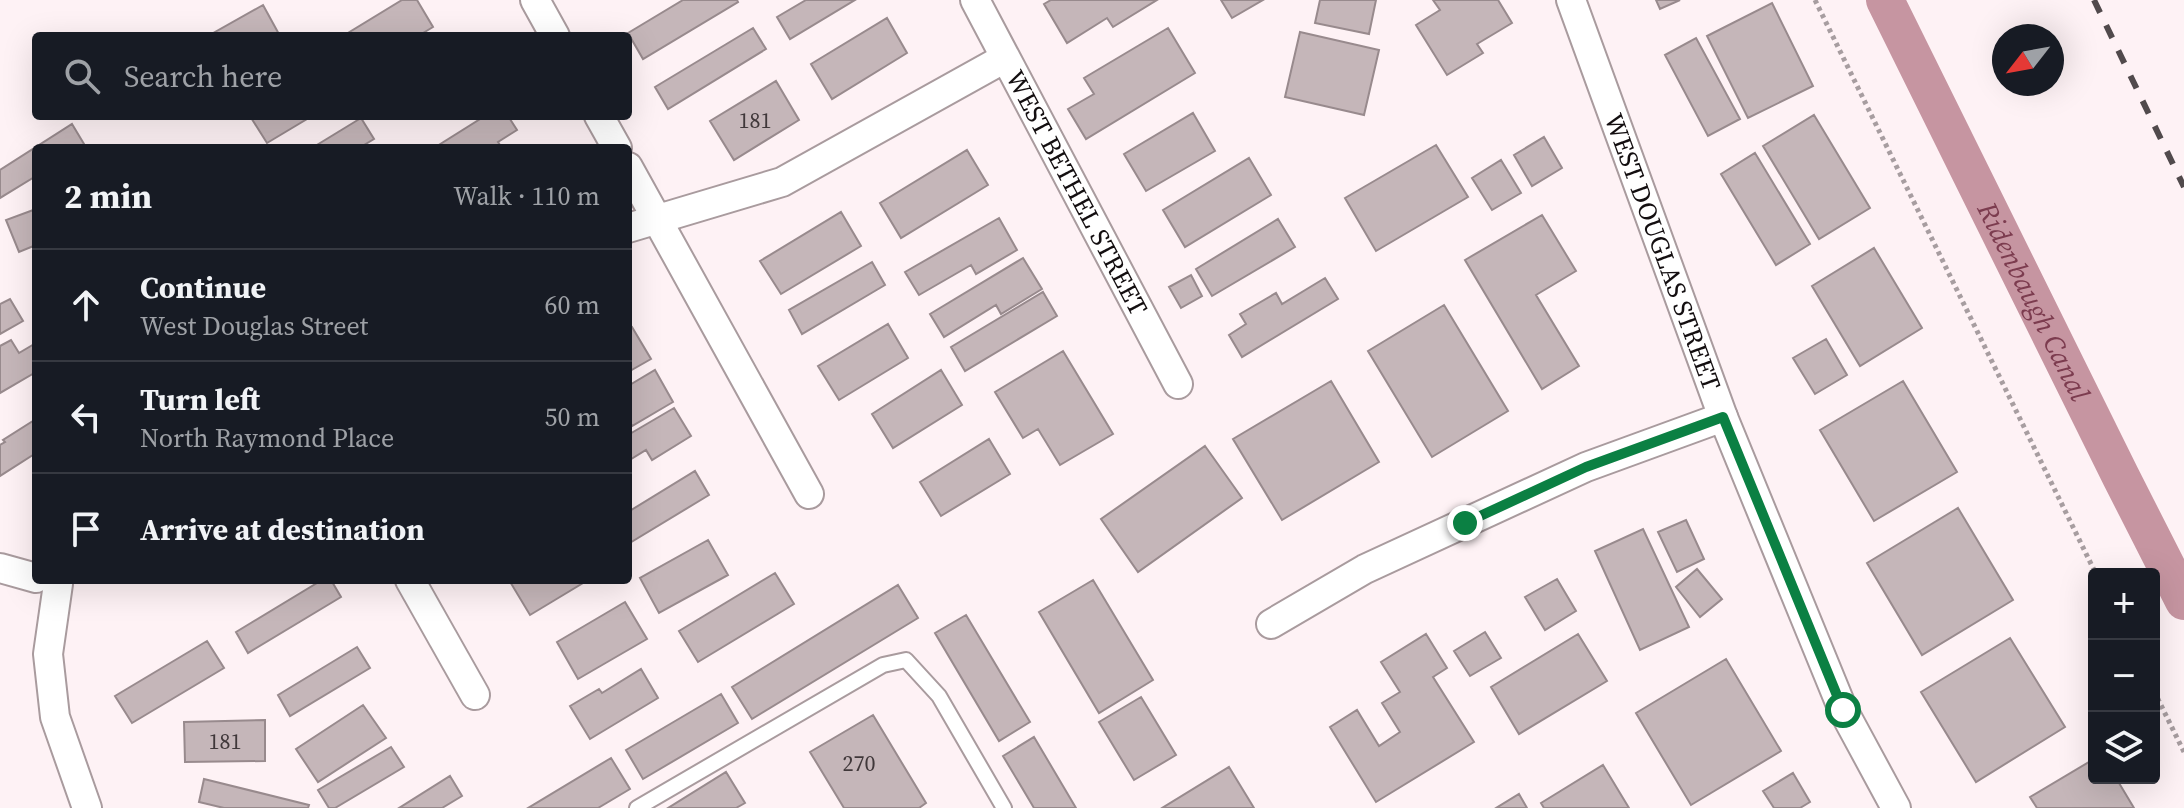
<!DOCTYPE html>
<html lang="en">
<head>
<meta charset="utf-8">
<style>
	:root { --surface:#171b24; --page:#20242c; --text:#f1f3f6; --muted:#9ea1a6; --line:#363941 }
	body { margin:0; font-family:"Source Serif 4",serif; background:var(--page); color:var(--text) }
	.controls { position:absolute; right:24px; bottom:24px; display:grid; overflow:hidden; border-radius:8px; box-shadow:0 8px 32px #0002 }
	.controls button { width:72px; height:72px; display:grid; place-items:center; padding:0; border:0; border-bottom:2px solid var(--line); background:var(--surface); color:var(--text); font:40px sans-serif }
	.compass { position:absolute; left:1992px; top:24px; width:72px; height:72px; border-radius:50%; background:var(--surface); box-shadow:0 8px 32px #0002; rotate:239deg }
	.stop { position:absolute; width:24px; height:24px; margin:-18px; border:6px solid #0b8043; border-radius:50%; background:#fff }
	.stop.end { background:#0b8043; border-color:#fff; box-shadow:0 2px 8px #0008 }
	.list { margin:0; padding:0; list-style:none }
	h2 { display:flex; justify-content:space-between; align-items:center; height:104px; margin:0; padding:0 32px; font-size:34px }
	h2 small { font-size:26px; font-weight:400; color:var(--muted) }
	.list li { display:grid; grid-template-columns:52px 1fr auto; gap:24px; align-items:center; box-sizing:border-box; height:112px; padding:0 32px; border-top:2px solid var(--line) }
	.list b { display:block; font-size:30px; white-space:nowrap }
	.list p { margin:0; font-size:26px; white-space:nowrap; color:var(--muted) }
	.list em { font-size:26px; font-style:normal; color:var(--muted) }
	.icon { flex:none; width:44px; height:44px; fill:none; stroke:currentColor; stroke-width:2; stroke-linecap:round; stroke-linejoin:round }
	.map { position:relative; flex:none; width:2184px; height:808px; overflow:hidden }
	.search { position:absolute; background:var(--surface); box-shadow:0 8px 32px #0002; left:32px; top:32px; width:600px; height:88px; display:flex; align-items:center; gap:20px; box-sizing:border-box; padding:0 28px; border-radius:8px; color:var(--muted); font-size:30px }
	.panel { position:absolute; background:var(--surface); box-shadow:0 8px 32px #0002; left:32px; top:144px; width:600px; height:440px; border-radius:8px }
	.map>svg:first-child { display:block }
</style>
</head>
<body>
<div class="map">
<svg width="2184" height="808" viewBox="0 0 2184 808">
	<rect width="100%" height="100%" fill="#fef2f5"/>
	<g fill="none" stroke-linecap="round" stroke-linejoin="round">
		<path stroke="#c695a1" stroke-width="38" id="s1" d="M1885 0 2121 477 2184 601"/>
	</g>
	<path fill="#c5b6b9" stroke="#988a8d" stroke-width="2" d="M402 0H417L433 27 418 36H343Z
		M683 0H737L738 2 643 59 628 33Z
		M806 0H855L790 39 777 17Z
		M1051 0H1157L1113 27 1107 18 1067 43 1044 4Z
		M1221 0H1263L1232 18Z
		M1320 0H1376L1369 34 1315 23Z
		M1433 0H1498L1512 23 1477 44 1483 53 1447 75 1416 25 1440 10Z
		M1656 0H1680L1660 9Z
		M1772 3 1813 86 1748 118 1707 36Z
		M263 5 280 36H208Z
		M887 18 907 53 832 99 811 64Z
		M753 28 766 49 668 109 655 87Z
		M1168 28 1195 73 1086 139 1068 109 1094 94 1084 78Z
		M1300 32 1379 50 1364 115 1285 97Z
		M1696 38 1740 119 1708 136 1665 55Z
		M776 81 799 120 734 160 710 121Z
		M1193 113 1215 151 1146 191 1124 154Z
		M1814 115 1870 208 1819 239 1763 146Z
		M250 116H312L267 143Z
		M485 116H508L517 130 498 142 502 148H434Z
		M361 118 374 139 359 148H312Z
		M72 124 84 144 78 148H36V176L0 198V170Z
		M1544 137 1562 168 1532 186 1514 155Z
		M1436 145 1468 197 1376 251 1345 198Z
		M967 150 988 185 901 238 880 203Z
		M1755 153 1810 244 1776 265 1721 174Z
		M1249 158 1271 195 1185 247 1163 210Z
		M1501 160 1521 193 1492 210 1472 178Z
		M36 209V245L19 252 6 220Z
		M841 212 861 246 781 294 760 261Z
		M1542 215 1576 271 1536 295 1579 366 1542 389 1465 260Z
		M999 218 1017 250 976 274 971 265 919 295 905 272Z
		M1278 219 1295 247 1212 296 1196 269Z
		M1874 248 1922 328 1860 366 1812 286Z
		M1023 258 1042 289 1001 314 996 305 944 337 930 314Z
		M872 262 885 285 802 334 789 310Z
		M1191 275 1202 296 1181 308 1169 287Z
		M1325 278 1338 299 1242 357 1229 335 1246 324 1240 314 1276 293 1282 304Z
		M1043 292 1057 316 965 371 951 347Z
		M10 299 23 321 0 334V304Z
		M1444 305 1508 411 1432 457 1368 351Z
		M888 324 908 358 839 400 818 366Z
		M632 327 651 359 628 372V329Z
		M1826 339 1847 375 1815 394 1793 358Z
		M11 340 19 353 36 343V372L0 393V346Z
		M1063 351 1113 434 1060 465 1038 429 1023 438 995 392Z
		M655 370 673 402 632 426 628 418V386Z
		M941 370 962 405 893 448 872 414Z
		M1331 381 1379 462 1282 520 1233 439Z
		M1903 381 1957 472 1874 521 1820 430Z
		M674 408 691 436 652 460 646 450 628 461V435Z
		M36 419V453L0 476V445L5 442 3 440Z
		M989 439 1010 474 941 516 920 482Z
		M1205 446 1242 498 1138 572 1101 519Z
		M695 471 709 495 628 544V512Z
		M1958 508 2013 600 1922 655 1867 563Z
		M1686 520 1704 559 1677 572 1658 532Z
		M1643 529 1689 627 1640 650 1595 551Z
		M708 540 728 575 659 613 640 578Z
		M1697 569 1722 599 1700 617 1676 587Z
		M775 573 794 604 698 662 679 631Z
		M1557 579 1576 611 1545 630 1525 597Z
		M322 580H331L341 597 248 653 236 632Z
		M509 580H588L530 615Z
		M1093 580 1153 680 1099 713 1039 612Z
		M898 585 918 618 752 719 732 687Z
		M625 602 647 639 578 679 557 642Z
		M966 615 1030 722 999 741 935 633Z
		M1485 632 1501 658 1470 676 1454 651Z
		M1426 634 1447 668 1433 677 1474 742 1376 802 1330 727 1357 710 1379 746 1400 732 1382 703 1400 692 1381 662Z
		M1578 634 1607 681 1519 734 1491 687Z
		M2010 638 2065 727 1976 782 1921 692Z
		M207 641 224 668 132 723 115 696Z
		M357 647 370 668 290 716 278 695Z
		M1726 659 1781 751 1691 805 1636 713Z
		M641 669 658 698 590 739 570 706 599 689 602 693Z
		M721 694 738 723 643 779 626 750Z
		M1141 697 1176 755 1134 780 1099 722Z
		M363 705 386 738 318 782 296 749Z
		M873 715 926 803 919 808H844L810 752Z
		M265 720V761L185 762 184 722Z
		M1034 737 1076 808H1034L1003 756Z
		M391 747 404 767 335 808H329L318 790Z
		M611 758 630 789 598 808H528Z
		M2094 759V778H2116L2134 808H2037L2030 797Z
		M1603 765 1629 808H1544L1541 803Z
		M1229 767 1254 808H1162Z
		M726 772 745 803 736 808H668Z
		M1793 773 1810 802 1800 808H1774L1763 791Z
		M450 776 462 796 442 808H399Z
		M204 779 309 805 308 808H224L199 802Z
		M1519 794 1527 808H1496Z"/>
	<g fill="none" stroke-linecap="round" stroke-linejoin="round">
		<defs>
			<path id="lane" d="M637 808 883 665 906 660 939 696 1004 808"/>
			<g id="street">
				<path d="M535 0 555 36"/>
				<path id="s2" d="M975 0 1178 384"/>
				<path id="s3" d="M1571 0 1723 417 1843 710 1896 808"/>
				<path d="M599 116 617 148"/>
				<path d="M628 167 809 494"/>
				<path d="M628 228 782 182 1005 58"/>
				<path d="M0 568 36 578"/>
				<path d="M410 580 475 695"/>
				<path d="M58 584 48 654 55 717 87 808"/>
				<path d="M1271 624 1365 569 1586 467 1723 417"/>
			</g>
		</defs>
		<use href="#lane" stroke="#a99b9e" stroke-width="18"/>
		<use href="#street" stroke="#a99b9e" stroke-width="32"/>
		<path stroke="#a79da0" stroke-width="5" stroke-dasharray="4 4" stroke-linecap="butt" d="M1815 0 2096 574
			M2154 691 2184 752"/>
		<use href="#lane" stroke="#fff" stroke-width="14"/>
		<use href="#street" stroke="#fff" stroke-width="28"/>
		<path stroke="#514a4c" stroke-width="6" stroke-dasharray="14 14" stroke-linecap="butt" d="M2094 0 2184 187"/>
	</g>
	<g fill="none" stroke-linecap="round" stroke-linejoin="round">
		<path stroke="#0b8043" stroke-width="10" d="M1465 523 1586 467 1723 417 1843 710"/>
	</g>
	<g text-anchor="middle" stroke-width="6" stroke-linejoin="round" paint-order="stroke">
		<g font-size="22" fill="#40383a">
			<text x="755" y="128">181</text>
			<text x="225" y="749">181</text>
			<text x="859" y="771">270</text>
		</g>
		<g font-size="26" fill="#130e10" stroke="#fff">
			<text dy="9" stroke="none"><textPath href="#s2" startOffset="218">WEST BETHEL STREET</textPath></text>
			<text dy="9" stroke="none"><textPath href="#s3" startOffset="268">WEST DOUGLAS STREET</textPath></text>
		</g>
		<g font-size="28" font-style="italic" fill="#7c3c4f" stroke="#fff">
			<text dy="10" stroke="none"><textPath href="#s1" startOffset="336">Ridenbaugh Canal</textPath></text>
		</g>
	</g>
</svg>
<div class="controls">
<button>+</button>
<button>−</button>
<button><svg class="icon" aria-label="layers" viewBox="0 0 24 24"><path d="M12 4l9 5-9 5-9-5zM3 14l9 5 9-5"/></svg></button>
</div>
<svg class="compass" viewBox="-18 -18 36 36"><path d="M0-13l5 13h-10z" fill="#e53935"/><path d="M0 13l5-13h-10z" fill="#9ea1a6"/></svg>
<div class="stop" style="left:1843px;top:710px"></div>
<div class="stop end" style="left:1465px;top:523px"></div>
<div class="search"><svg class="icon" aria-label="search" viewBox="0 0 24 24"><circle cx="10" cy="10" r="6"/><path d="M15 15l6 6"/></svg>Search here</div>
<section class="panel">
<h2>2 min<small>Walk · 110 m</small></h2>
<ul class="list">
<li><svg class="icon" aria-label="ahead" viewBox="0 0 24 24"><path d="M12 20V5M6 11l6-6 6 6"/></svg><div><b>Continue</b><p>West Douglas Street</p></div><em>60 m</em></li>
<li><svg class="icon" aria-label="left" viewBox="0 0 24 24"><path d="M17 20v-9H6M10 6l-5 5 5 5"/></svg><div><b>Turn left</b><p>North Raymond Place</p></div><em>50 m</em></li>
<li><svg class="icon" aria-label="arrive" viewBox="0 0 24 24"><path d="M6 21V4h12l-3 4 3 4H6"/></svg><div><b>Arrive at destination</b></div></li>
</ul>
</section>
</div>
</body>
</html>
